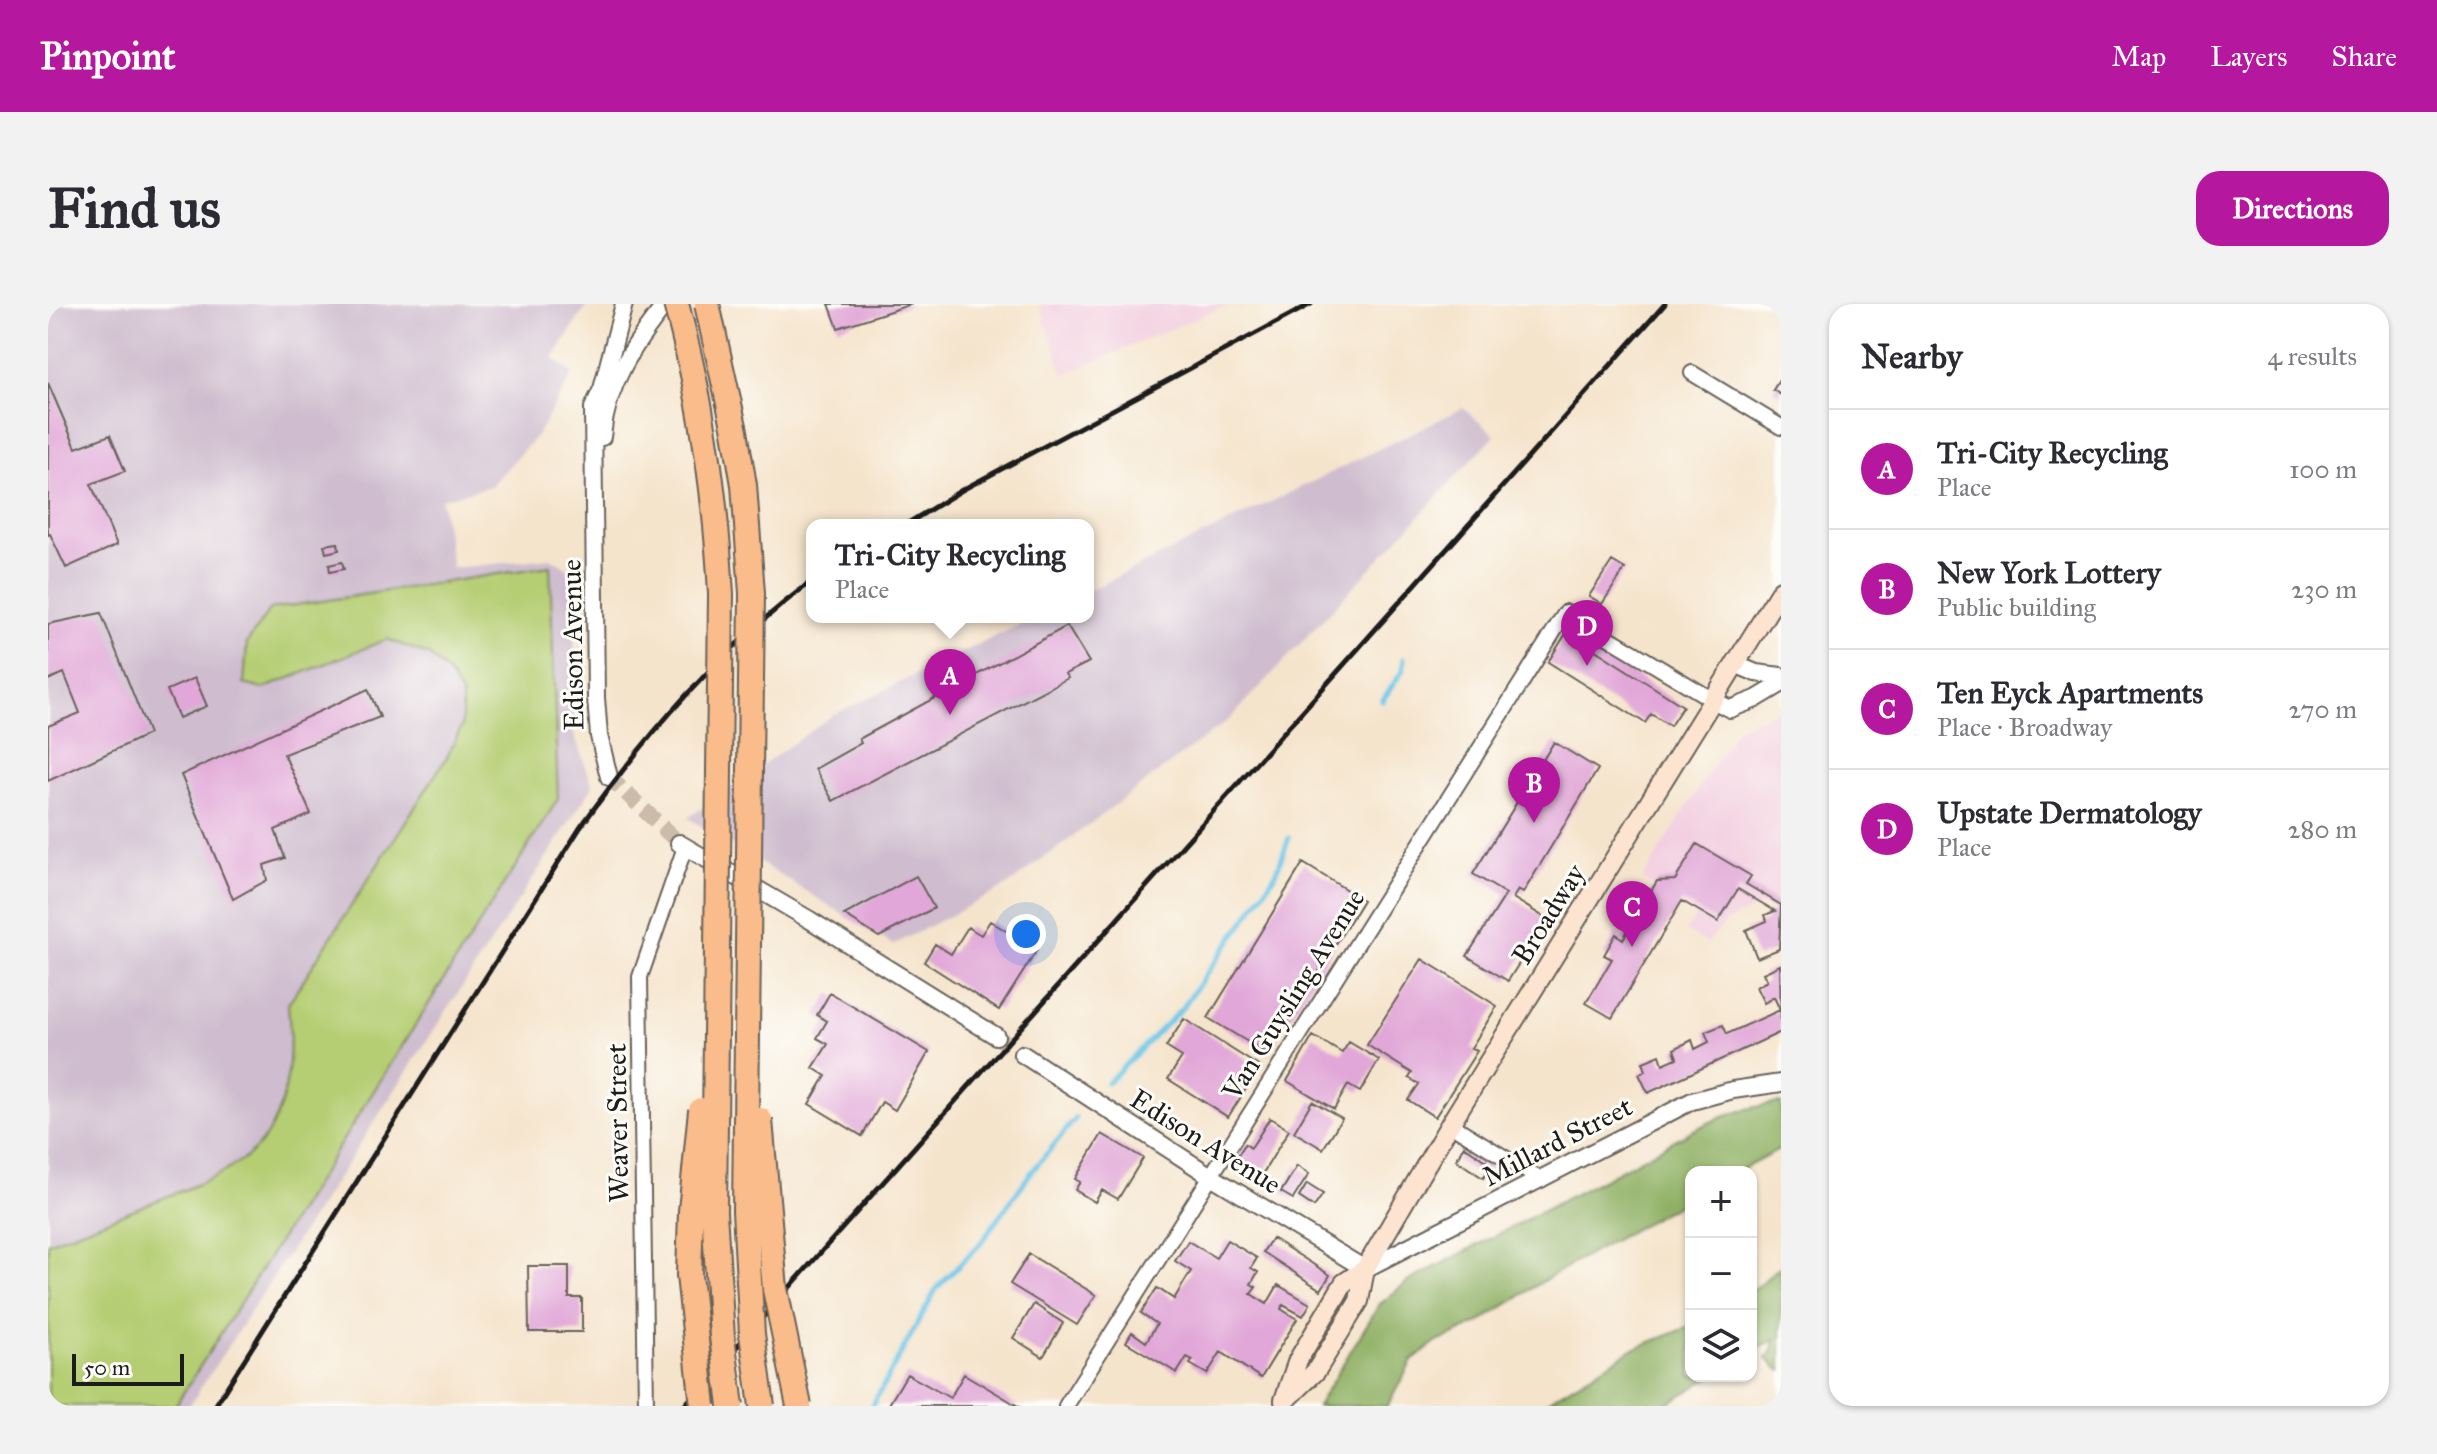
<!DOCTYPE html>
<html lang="en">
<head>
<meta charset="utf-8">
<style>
	:root { --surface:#fff; --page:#f2f2f3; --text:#2b2b33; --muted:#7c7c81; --line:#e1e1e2; --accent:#b5179e }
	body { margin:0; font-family:"IM FELL Great Primer",serif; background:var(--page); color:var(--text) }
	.controls { position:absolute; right:24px; bottom:24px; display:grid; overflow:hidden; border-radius:16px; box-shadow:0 2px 6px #0004 }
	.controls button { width:72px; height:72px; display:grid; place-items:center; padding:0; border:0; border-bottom:2px solid var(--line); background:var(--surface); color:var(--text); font:40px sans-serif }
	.scale { position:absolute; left:24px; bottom:20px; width:112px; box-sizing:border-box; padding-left:8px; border:4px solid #1c1c1c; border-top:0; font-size:22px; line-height:28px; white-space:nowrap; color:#1c1c1c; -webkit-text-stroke:6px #fdfcf7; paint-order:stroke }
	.you { position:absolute; left:978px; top:630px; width:28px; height:28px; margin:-20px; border:6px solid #fff; border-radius:50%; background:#1a73e8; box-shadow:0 0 0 12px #1a73e833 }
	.badge { display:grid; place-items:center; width:52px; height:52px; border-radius:50%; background:var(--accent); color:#fff; font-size:26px; font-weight:700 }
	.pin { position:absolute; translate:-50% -66px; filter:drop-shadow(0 2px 4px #0008) }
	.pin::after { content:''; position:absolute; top:42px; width:28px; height:24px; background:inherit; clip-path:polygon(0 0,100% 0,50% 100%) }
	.popup { position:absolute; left:758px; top:215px; width:288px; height:104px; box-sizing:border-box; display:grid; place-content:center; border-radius:16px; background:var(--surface); filter:drop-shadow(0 2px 6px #0005); font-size:26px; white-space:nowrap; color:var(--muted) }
	.popup b { font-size:30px; color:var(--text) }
	.popup::after { content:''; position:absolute; left:50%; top:100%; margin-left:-16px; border:16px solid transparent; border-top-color:var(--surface) }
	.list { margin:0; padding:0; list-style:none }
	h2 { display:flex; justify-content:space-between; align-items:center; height:104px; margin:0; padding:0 32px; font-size:34px }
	h2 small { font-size:26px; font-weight:400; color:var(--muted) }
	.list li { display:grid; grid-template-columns:52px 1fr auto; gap:24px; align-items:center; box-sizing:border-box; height:120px; padding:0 32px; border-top:2px solid var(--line) }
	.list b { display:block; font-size:30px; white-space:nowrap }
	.list p { margin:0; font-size:26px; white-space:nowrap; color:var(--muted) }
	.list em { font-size:26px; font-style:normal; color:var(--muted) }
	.icon { flex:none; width:44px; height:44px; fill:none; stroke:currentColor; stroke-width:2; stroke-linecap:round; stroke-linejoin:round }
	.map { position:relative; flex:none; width:1733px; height:1102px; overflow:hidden; border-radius:24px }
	header { display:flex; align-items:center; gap:48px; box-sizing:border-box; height:112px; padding:0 40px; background:var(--accent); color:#fff }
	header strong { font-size:38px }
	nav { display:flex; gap:44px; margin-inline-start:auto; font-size:28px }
	.intro { display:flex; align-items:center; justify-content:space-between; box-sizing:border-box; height:192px; padding:0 48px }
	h1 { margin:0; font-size:56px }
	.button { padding:20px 36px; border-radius:24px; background:var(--accent); color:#fff; font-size:28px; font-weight:700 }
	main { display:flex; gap:48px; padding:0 48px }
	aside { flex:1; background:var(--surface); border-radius:24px; box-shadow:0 2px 6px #0004 }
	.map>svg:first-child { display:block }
</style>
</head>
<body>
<header>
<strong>Pinpoint</strong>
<nav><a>Map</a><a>Layers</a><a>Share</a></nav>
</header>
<div class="intro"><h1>Find us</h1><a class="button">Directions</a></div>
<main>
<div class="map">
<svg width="1733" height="1102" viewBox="0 0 1733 1102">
	<rect width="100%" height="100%" fill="#fdfcf7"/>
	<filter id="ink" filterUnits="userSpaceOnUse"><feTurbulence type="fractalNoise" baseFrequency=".0125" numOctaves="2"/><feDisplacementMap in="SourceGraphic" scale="16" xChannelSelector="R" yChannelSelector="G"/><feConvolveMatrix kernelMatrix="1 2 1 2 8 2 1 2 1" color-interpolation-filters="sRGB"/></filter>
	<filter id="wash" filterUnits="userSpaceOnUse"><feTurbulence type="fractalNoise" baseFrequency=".006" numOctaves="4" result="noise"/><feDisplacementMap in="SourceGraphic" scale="32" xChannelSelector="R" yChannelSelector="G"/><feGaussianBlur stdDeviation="1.8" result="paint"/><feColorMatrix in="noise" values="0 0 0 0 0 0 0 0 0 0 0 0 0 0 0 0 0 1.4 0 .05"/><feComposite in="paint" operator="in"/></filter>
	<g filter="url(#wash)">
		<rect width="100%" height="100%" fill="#f5e4cc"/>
		<path fill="#f3cfe0" d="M991 0H1181L1016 71Z
			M1733 404V592L1679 617 1659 639 1638 627 1649 610 1594 575 1688 425Z"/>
		<path fill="#cfbdcf" d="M0 0H540L505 54 525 70 489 131 443 182 393 195 404 264 503 254 527 269 525 428 545 482 141 1102H0Z
			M1415 104 1447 131 1183 414 959 582 845 641 640 514 785 411 987 313H1040V287Z"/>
		<path fill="#b5ce73" stroke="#687548" stroke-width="2" d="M502 262 510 495 127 1102H0V939C38 924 76 909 115 894 143 883 172 873 197 854 242 819 245 752 240 700L399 453 414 422V392L401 370 381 351 339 335 215 385 196 380 199 339 222 305Z"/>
		<path fill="#90b165" stroke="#566640" stroke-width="2" d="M1733 799V845L1689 868H1643V893L1503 972 1429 1020 1389 1038 1364 1057 1339 1102H1269L1331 1001 1359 978C1430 941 1500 904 1571 867 1624 839 1672 804 1733 799Z
			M1733 962V1067L1718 1054 1725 1047 1727 1035 1703 1048V988Z
			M1643 1022V1072H1664L1616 1102H1491L1583 1046Z"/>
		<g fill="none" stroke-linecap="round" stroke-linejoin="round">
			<path stroke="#69c5e7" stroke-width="5" d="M1334 397 1355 366 1356 355
				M1059 779 1134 704 1205 605 1228 569 1241 534
				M824 1102 889 984 932 940 982 870 1028 814"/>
		</g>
		<g id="blocks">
			<path fill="#e1a7d8" d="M781 0H864L790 24Z
				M1733 73V91L1725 86Z
				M0 79 28 144 62 131 77 167 43 180 69 241 18 264 2 230 0 231Z
				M290 239 291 246 278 249 276 241Z
				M1564 257 1577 265 1554 300 1541 292Z
				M294 258 296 265 282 268 281 261Z
				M53 309 101 430 0 477V422L32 409 16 369 0 376V320Z
				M1019 322 1041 358 1017 370 1020 374 785 497 767 465 813 439 811 435Z
				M1519 328 1635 402 1622 422 1603 410 1597 419 1500 358Z
				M147 374 159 402 131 414 119 386Z
				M320 385 332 413 236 450 263 510 227 526 237 554 216 561 219 576 185 595 133 471Z
				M1506 438 1550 465 1475 589 1470 586 1465 594 1499 615 1460 677 1419 652 1458 590 1425 570Z
				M1649 540 1703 572 1698 580 1733 601 1731 645 1709 654 1698 626 1719 617 1717 611 1727 607 1690 585 1670 618 1634 597 1564 714 1538 699 1564 655 1556 651 1568 630 1575 635 1609 577 1627 576Z
				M1255 559 1315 596 1220 750 1160 714Z
				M868 572 886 604 831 633 796 611Z
				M942 617 989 646 951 706 876 658 887 640 903 650 920 623 933 631Z
				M1374 655 1449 702 1423 744 1429 747 1387 813 1360 796 1371 780 1361 774 1364 769 1319 741Z
				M1732 661 1733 728 1600 789 1591 770 1598 767 1595 758 1612 751 1615 760 1629 754 1626 745 1644 736 1647 745 1661 738 1657 728 1675 721 1679 730 1732 706 1726 693 1716 699 1708 683 1719 677 1715 669Z
				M782 689 881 748 847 806 834 798 814 832 761 800 778 772 765 764 780 740 769 734 779 717 769 711Z
				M1136 715 1212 763 1180 813 1120 775 1134 753 1118 743Z
				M1265 732 1294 749 1301 738 1331 756 1312 788 1300 781 1286 805 1239 777Z
				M1264 797 1294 814 1275 845 1246 828Z
				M1222 814 1241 826 1212 874 1186 858 1197 840 1203 844Z
				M1054 830 1095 854 1070 895 1054 886 1047 898 1027 886 1032 878 1027 875Z
				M1416 842 1444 861 1435 874 1408 856Z
				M1249 862 1261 870 1245 895 1233 888Z
				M1259 880 1275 890 1266 903 1251 893Z
				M1224 934 1282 971 1273 986 1215 948Z
				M1179 936 1209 954 1203 964 1210 968 1203 980 1208 983 1203 990 1219 1000 1230 981 1262 1000 1255 1012 1235 1001 1233 1005 1249 1015 1213 1074 1173 1048 1159 1070 1142 1060 1145 1056 1139 1053 1129 1069 1078 1038 1084 1028 1098 1038 1109 1020 1093 1009 1109 984 1126 995 1143 967 1127 957 1140 937 1168 954Z
				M981 950 1048 991 1029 1021 962 980Z
				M480 962H521V994H534V1028H481Z
				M986 1000 1015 1019 995 1053 965 1034Z
				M859 1070 902 1094 916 1070 970 1102H840Z"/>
		</g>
	</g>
	<g filter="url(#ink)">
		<use href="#blocks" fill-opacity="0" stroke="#68625a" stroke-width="2"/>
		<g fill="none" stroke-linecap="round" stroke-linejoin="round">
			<path stroke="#cabca9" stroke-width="16" stroke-dasharray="16 8" stroke-linecap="butt" d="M561 473 631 539
				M948 732 974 750"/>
			<defs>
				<path id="minor" d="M1644 69 1733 123
					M1402 820 1493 876
					M598 1102 592 673 637 543
					M1018 1102 1518 308 1665 396"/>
				<path id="tertiary" d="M554 133C558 80 586 40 618 0
					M1687 360 1708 369 1733 372
					M1665 396 1682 405 1708 395 1733 380
					M561 473 551 432 548 394 545 104 554 85 576 0
					M631 539 762 616 948 732
					M974 750 1161 871 1317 965 1644 797 1685 786 1733 779"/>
				<path id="secondary" d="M1236 1096 1250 1056 1296 979 1317 965
					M1236 1098 1268 1067 1311 997 1317 965 1402 820 1733 286"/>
			</defs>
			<use href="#minor" stroke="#68625a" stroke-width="18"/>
			<use href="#tertiary" stroke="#68625a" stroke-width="20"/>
			<use href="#secondary" stroke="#68625a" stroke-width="22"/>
			<use href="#minor" stroke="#fff" stroke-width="14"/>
			<use href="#tertiary" stroke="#fff" stroke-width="16"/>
			<use href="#secondary" stroke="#fde4d0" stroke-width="18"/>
			<path stroke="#1c1c1c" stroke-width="5" d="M857 221 914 186 1263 0
				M167 1102 532 524C599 430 671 346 764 277
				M636 1102 1617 0"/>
			<defs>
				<path id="motorway-bridge" d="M628 0C654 95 668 192 673 290L666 908 674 1033 683 1102
					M659 0 687 127 696 181 704 289 697 907 704 1030 714 1102
					M653 806 643 907 641 971 655 1102
					M712 816 727 985 751 1102"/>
			</defs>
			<use href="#motorway-bridge" stroke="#68625a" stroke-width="28" stroke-linecap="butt"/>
			<use href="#motorway-bridge" stroke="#f9bc8a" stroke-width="24"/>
		</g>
	</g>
	<g text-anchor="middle" stroke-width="6" stroke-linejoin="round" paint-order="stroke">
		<g font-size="28" fill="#1c1c1c" stroke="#fdfcf7">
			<text transform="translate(524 341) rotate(-91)" y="10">Edison Avenue</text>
			<text transform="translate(1500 610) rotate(-58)" y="10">Broadway</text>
			<text transform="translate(1245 690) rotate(-58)" y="10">Van Guysling Avenue</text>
			<text transform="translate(569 819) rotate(-91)" y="10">Weaver Street</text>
			<text transform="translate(1158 837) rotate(32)" y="10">Edison Avenue</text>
			<text transform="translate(1509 837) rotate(-27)" y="10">Millard Street</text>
		</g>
	</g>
</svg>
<div class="controls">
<button>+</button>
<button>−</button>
<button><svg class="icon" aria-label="layers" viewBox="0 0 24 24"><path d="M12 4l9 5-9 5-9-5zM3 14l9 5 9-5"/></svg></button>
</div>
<div class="scale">50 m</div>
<div class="you"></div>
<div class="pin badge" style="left:902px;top:411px">A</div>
<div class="popup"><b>Tri-City Recycling</b>Place</div>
<div class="pin badge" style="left:1486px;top:519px">B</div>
<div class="pin badge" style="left:1584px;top:643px">C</div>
<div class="pin badge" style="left:1539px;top:362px">D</div>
</div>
<aside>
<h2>Nearby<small>4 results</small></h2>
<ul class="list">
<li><span class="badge">A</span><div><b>Tri-City Recycling</b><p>Place</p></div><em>100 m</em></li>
<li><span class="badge">B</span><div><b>New York Lottery</b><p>Public building</p></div><em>230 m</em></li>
<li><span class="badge">C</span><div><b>Ten Eyck Apartments</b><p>Place · Broadway</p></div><em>270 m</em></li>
<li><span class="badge">D</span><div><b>Upstate Dermatology</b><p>Place</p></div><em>280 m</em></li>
</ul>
</aside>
</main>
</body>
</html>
